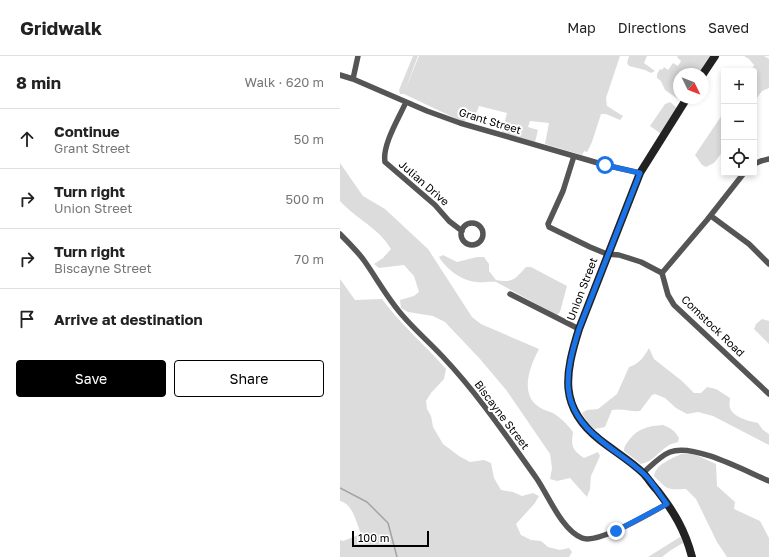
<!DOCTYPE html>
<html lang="en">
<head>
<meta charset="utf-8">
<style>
	:root { --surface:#fff; --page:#f2f2f2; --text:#222; --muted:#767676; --line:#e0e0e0; --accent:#000 }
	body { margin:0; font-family:"Golos Text",sans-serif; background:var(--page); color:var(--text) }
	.controls { position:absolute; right:12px; top:12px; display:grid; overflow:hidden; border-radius:4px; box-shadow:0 2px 6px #0003 }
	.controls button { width:36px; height:36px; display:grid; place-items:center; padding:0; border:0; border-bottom:1px solid var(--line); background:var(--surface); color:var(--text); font:20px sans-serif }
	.compass { position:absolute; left:333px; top:12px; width:36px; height:36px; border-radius:50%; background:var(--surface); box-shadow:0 2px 6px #0003; rotate:133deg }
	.scale { position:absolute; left:12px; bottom:10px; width:77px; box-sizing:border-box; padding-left:4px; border:2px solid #000; border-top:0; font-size:11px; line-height:14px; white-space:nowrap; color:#000; -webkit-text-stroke:3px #fff; paint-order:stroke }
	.stop { position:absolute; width:12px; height:12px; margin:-9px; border:3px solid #1a73e8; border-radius:50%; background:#fff }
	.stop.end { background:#1a73e8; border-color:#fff; box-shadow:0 1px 4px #0008 }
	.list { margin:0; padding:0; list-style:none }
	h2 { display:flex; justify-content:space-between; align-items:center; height:52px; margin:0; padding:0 16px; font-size:17px }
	h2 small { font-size:13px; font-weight:400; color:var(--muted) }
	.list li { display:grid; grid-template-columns:26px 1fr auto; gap:12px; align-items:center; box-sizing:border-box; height:60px; padding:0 16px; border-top:1px solid var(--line) }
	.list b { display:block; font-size:15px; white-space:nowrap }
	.list p { margin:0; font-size:13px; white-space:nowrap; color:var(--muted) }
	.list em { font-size:13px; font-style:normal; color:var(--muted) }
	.actions { display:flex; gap:8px; padding:12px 16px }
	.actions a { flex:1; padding:9px 0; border:1px solid var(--accent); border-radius:4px; text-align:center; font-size:14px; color:var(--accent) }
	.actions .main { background:var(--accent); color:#fff }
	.icon { flex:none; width:22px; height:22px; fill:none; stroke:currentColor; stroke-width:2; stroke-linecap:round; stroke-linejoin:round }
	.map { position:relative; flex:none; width:429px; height:501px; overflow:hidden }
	header { display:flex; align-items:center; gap:24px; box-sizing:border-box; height:56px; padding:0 20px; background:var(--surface); border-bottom:1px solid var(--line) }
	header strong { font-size:19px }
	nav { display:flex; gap:22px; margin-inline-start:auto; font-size:14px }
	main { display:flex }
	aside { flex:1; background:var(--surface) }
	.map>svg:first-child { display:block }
</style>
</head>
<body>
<header>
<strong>Gridwalk</strong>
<nav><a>Map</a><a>Directions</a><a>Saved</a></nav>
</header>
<main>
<aside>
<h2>8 min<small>Walk · 620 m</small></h2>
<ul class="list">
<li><svg class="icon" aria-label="ahead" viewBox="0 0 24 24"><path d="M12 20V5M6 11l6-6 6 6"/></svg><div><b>Continue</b><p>Grant Street</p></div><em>50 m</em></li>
<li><svg class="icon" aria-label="right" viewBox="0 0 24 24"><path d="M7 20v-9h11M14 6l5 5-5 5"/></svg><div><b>Turn right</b><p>Union Street</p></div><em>500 m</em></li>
<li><svg class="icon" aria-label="right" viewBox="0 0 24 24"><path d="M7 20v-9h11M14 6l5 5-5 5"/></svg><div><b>Turn right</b><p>Biscayne Street</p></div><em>70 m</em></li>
<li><svg class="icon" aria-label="arrive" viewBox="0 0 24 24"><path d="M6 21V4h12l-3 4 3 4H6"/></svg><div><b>Arrive at destination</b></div></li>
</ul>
<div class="actions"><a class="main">Save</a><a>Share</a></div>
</aside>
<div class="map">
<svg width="429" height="501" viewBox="0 0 429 501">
	<rect width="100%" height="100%" fill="#fff"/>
	<path fill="#dcdcdc" d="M73 0H78L65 34 79 0H280L266 42 267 50 283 60 280 64 266 58H261L252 86 247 96 244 95 242 99 205 88 209 67 190 65 188 71 198 74 195 86 162 77 167 57 139 50 136 58 130 56 129 62 124 65 119 64 64 38H60L59 34Z
		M289 0H307L304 7 315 15 311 17 305 14 289 10 287 7Z
		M338 0H373L361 18H339V42H345L341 45 325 34 321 25 317 22V18L320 13 322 14 324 11 328 14 333 7 338 10 341 5 337 1Z
		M404 0H424L429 3V32L422 35 414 46V15H411L414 9 409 3Z
		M330 46 336 51 337 53 321 78 310 70 325 48Z
		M384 56V94L374 107 366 111 362 109 355 99Z
		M0 107 23 140 45 153 88 193 132 261 141 268 199 293C190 310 179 338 199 351 203 354 209 355 213 357 221 362 228 369 233 376 231 391 232 393 244 402L258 396 260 400 251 420 250 433 247 441 230 422 217 425 210 423 212 412 210 398 167 335 140 303 105 266 93 260 68 256 61 252 60 244 74 240 79 236 74 220 64 209 39 212 34 208 43 202 51 193C38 171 16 163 0 145Z
		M103 199 117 206 137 201H144L149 208V215L156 224C173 227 175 223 186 211H191L227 230 220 256 217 259 156 226C149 225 144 227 137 226 122 225 107 214 99 201Z
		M0 223 15 244 42 243C61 269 85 289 106 313L104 323 91 337 86 345 87 353 91 360 93 371 103 388 119 400 130 406 144 404 151 407 154 422 161 434 173 436 182 440 193 437 199 440 195 447 176 468 181 479 191 484 201 485 208 491 220 494 229 492 232 496 229 501H0V484L3 485 21 478C16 466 13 448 0 445Z
		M422 263 429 265V288L414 273 416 268Z
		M309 292 314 303 342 325 354 337H361L367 331 376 333 390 342C390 345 389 350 390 352 394 362 409 365 418 367L423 374 429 378V389L373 360 358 356 347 358 336 352 325 342 315 338 312 339 300 355C290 356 282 352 272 354L265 371 255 373 248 368 242 357 247 354 258 353 277 338 289 311C299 308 304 301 309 292Z
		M323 369C331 372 335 375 339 382L338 386C335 387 331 388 329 389 319 395 313 406 301 408L284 395C284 390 286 388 289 384 298 372 309 370 323 369Z
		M341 398H354L376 408 377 430 395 446 394 453 420 465 429 482V501H387L377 486 356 443 346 433C326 434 327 433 314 420 316 408 331 403 341 398Z
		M340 481 344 484 343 487 331 494 322 501H308Z"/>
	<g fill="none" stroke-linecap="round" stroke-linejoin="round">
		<path stroke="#a3a3a3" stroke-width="1.5" d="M0 432 27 446 48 467 57 501"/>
		<path stroke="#555" stroke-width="5.5" d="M0 19 13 23 87 55 120 67 265 109 300 117
			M13 23 18 0
			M66 46C59 62 42 89 45 106L95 149 109 165 122 175
			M234 100 223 135 208 168 209 171 250 191 267 198 279 199 301 206 322 217 328 239 334 249 429 338
			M414 108 421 105 429 103
			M371 160 409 188 429 208
			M121 178a11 11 0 1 1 22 0a11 11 0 1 1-22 0Z
			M0 178C8 186 16 194 23 203 36 221 47 242 63 260 75 274 90 287 103 301 138 338 167 381 197 423 209 441 222 474 242 482 258 489 311 456 327 448
			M322 217 367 164 404 117
			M170 238 239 273
			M303 417C311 410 320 400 330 396 354 387 405 415 429 425"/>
		<path stroke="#222" stroke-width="8" d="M363 18 375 0
			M347 42 300 117 239 273C225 318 218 351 260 384 274 395 291 405 303 417 308 422 312 429 317 434 334 456 345 474 352 501"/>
	</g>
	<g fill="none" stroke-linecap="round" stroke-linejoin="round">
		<path stroke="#1a73e8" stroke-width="5" d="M265 109 300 117 239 273C225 318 218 350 259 383 273 395 289 404 303 417 312 425 319 438 327 448L276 475"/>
	</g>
	<g text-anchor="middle" stroke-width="4" stroke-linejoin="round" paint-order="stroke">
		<g font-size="11" fill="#000" stroke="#fff">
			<text transform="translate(150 65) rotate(17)" y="4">Grant Street</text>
			<text transform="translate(84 127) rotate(41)" y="4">Julian Drive</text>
			<text transform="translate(242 233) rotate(-69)" y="4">Union Street</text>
			<text transform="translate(373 270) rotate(44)" y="4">Comstock Road</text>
			<text transform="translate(162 359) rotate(53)" y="4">Biscayne Street</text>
		</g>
	</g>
</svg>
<div class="controls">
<button>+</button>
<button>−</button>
<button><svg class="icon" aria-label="locate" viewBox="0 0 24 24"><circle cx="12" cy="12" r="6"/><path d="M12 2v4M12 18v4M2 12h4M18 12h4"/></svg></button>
</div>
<svg class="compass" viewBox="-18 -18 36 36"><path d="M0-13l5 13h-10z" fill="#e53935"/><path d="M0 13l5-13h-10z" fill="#767676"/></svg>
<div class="scale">100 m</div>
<div class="stop" style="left:265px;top:109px"></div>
<div class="stop end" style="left:276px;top:475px"></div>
</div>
</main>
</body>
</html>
